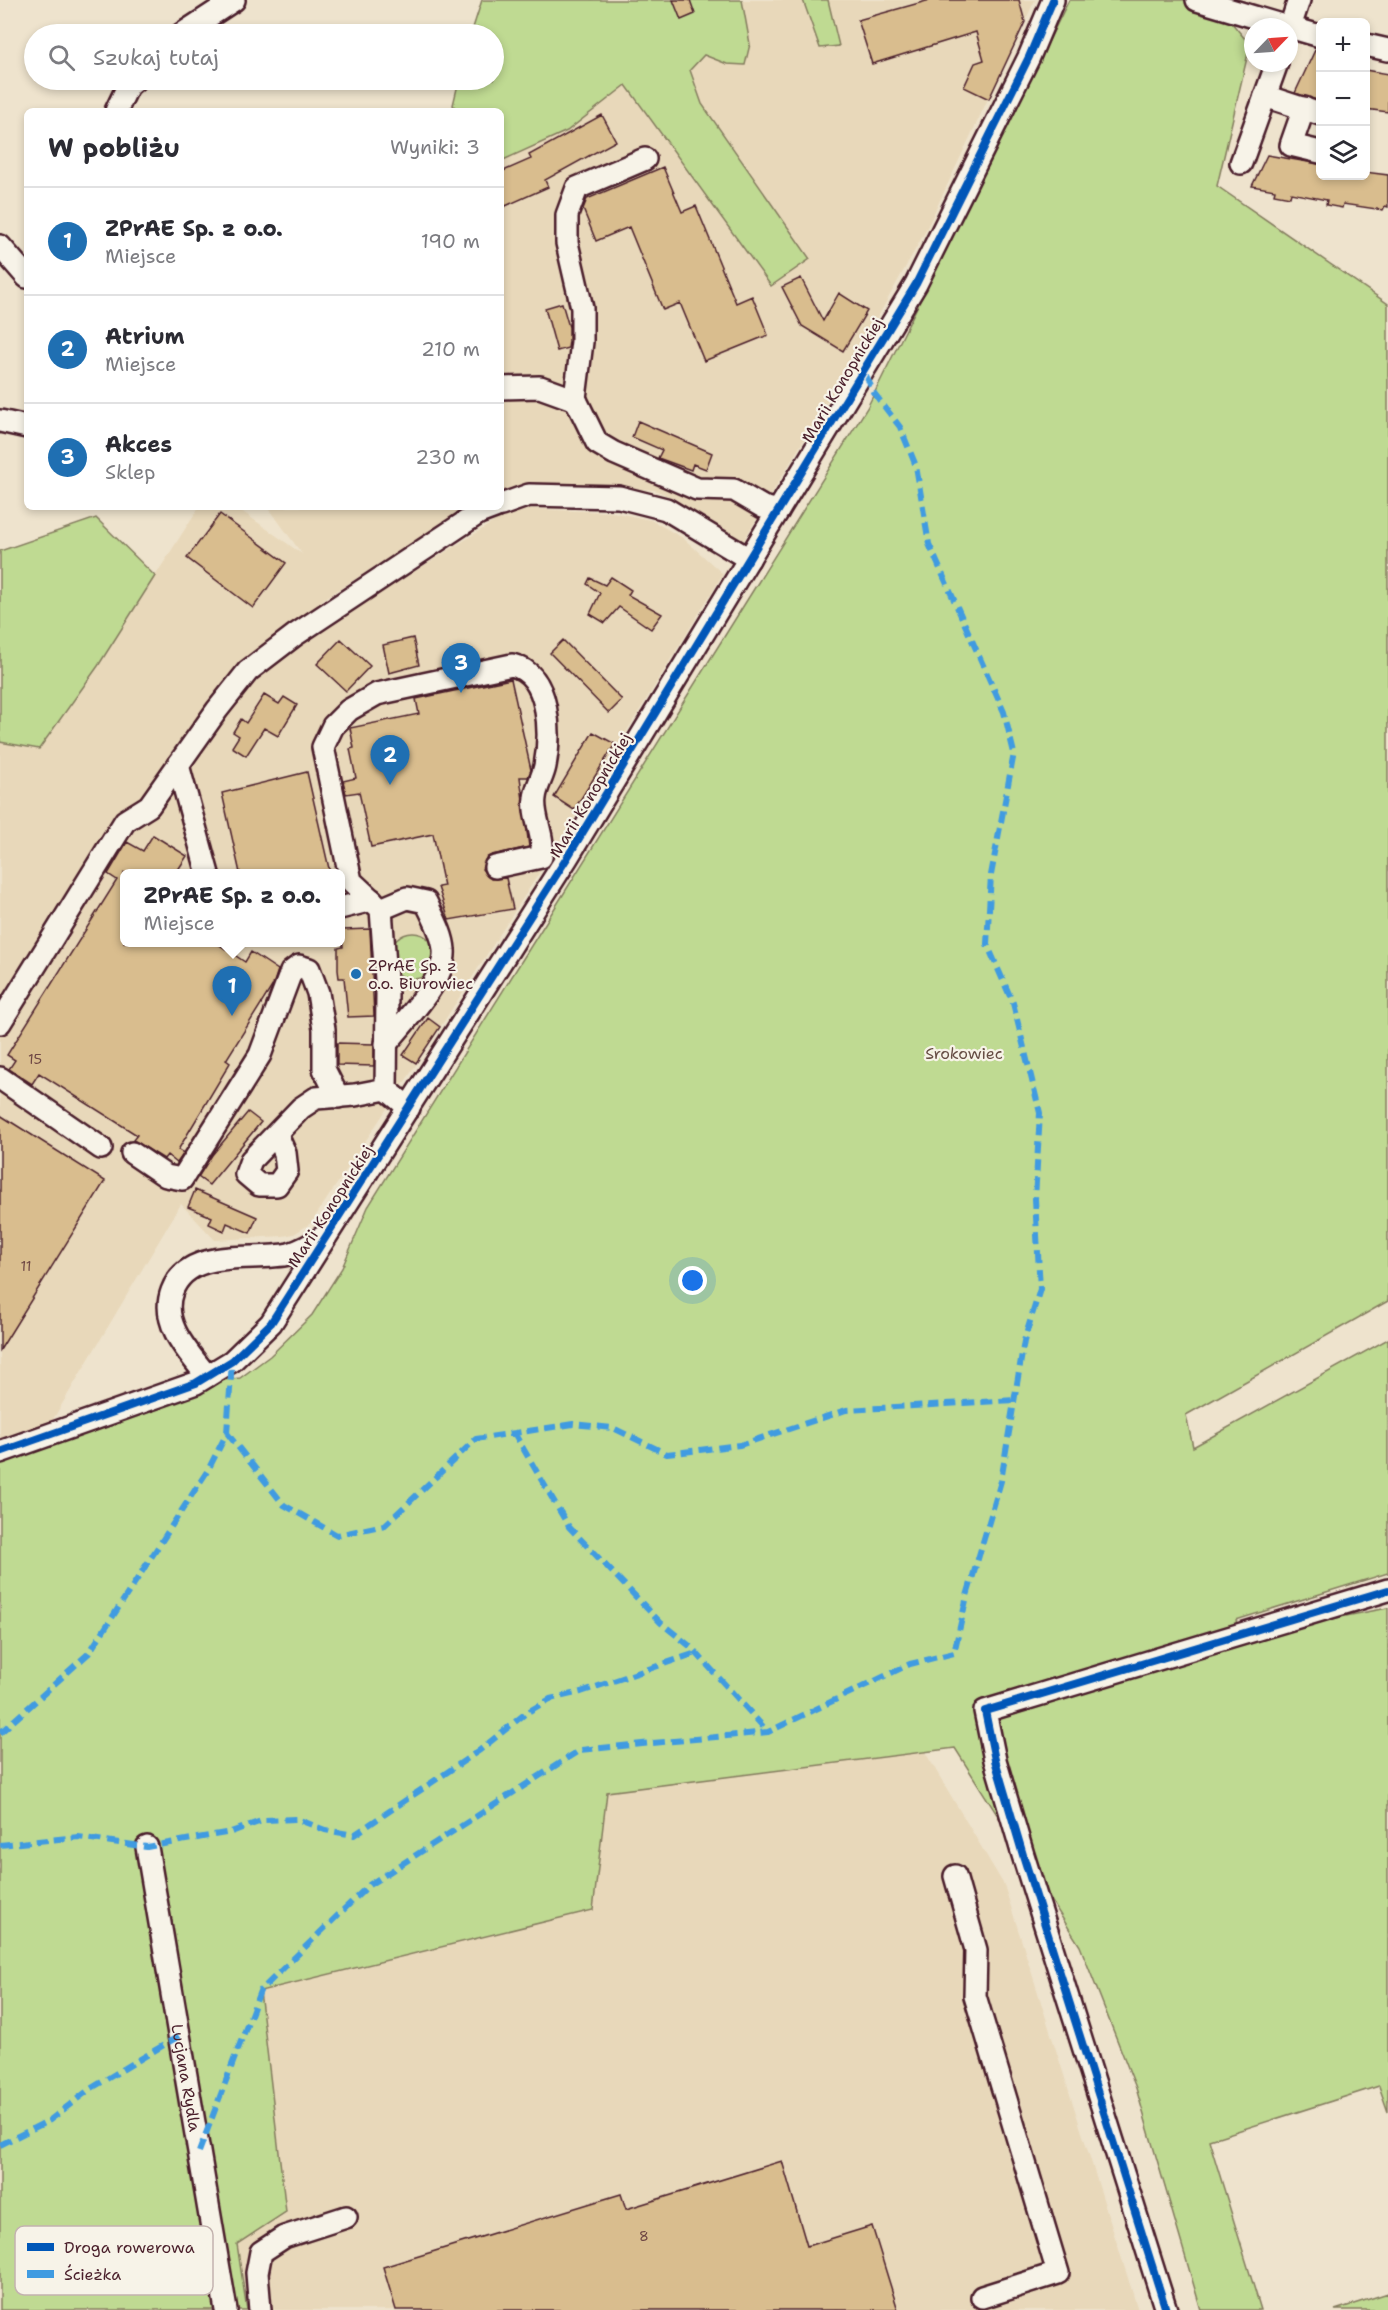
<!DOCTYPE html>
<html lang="pl">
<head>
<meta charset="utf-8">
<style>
	:root { --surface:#fff; --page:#f7f7f7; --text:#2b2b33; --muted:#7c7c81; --line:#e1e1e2; --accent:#1f6fb2 }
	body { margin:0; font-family:"Shantell Sans",sans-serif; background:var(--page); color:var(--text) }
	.controls { position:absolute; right:18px; top:18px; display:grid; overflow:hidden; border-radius:9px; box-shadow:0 3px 9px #0003 }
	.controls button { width:54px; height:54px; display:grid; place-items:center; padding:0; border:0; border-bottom:2px solid var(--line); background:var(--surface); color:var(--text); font:30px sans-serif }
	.compass { position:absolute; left:1244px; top:18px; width:54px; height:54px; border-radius:50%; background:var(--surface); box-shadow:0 3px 9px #0003; rotate:65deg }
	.you { position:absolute; left:693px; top:1281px; width:21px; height:21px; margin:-15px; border:4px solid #fff; border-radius:50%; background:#1a73e8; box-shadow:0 0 0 9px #1a73e833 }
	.badge { display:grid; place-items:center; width:39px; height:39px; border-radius:50%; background:var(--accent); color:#fff; font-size:20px; font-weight:700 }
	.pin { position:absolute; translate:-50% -50px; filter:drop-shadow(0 2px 3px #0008) }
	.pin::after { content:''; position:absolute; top:32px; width:21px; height:18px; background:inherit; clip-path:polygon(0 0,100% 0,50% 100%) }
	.popup { position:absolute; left:120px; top:869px; width:225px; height:78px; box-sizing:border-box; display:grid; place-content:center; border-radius:9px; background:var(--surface); filter:drop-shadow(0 2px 4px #0005); font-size:20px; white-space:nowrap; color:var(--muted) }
	.popup b { font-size:22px; color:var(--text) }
	.popup::after { content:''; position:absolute; left:50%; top:100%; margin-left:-12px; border:12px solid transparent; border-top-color:var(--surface) }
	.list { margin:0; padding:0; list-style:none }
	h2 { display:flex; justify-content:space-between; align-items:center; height:78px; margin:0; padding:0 24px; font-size:26px }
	h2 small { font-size:20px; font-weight:400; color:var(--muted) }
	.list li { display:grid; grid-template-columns:39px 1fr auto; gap:18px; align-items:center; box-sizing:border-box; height:108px; padding:0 24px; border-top:2px solid var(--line) }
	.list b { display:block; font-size:22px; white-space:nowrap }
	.list p { margin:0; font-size:20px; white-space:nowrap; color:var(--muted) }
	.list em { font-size:20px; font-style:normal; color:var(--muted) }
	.icon { flex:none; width:33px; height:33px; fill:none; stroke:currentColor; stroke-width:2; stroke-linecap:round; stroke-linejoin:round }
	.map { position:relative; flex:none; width:1388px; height:2310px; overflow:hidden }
	.search { position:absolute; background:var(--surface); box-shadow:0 3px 9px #0003; left:24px; top:24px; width:480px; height:66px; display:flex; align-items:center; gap:15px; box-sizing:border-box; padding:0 21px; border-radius:33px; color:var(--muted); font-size:22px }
	.panel { position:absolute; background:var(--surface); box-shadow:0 3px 9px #0003; left:24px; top:108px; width:480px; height:402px; border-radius:9px }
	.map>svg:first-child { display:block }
</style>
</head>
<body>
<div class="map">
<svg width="1388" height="2310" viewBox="0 0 1388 2310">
	<rect width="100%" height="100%" fill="#eee3cd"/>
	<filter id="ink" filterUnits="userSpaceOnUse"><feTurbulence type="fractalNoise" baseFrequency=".0167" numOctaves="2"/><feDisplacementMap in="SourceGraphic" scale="12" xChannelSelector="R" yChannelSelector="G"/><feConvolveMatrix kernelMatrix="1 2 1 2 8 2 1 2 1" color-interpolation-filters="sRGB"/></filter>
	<g filter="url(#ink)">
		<path fill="#e8d8ba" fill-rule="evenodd" d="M669 0H1035L925 232 880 313 742 543 673 498 655 490 553 484 509 488 501 492V146Z
			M199 507H236L302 554 268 507H470L322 600 332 623 500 518 530 509 612 512 651 520 683 538 723 574 559 842 416 1065 311 1223 294 1234 283 1236 215 1240 181 1204 52 1421 0 1439V742L39 749 98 666ZM124 874H340V942H124Z
			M925 1752 1004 1885 1138 2310H247L237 2244 286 2212 260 1991 593 1910 607 1792Z"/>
		<path fill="#bfda92" stroke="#847c5e" stroke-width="1.5" d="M482 0H742L750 44 745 65 727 64 704 55 690 70 702 104 810 259 771 286 626 85 567 131 501 161V111H457L453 105 459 80H494V34H471Z
			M803 0H828L839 46 820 48Z
			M1069 0H1213L1250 45 1217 186 1388 304V1301L1186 1415 1193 1447 1388 1339V1573L1236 1620 1240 1636 1388 1608V2112L1379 2086 1209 2140 1261 2310H1201L1136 2088 1080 1946 955 1748 607 1792 593 1910 260 1991 286 2212 237 2244 247 2310H0V1450L196 1383 240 1378 270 1356 312 1315 342 1268 368 1207 867 408Z
			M96 518 155 576 98 666 39 749 0 742V551Z
			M390 956a23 23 0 1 1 46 0a23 23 0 1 1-46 0Z
			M1388 2293V2310H1335Z"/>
		<path fill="#d9bd8e" stroke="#4a1f2b" stroke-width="1.5" d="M673 0H690L695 14 681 20Z
			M930 0H1019L1025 22 989 99 964 87 975 63 984 60 976 32 872 64 858 20Z
			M1316 48H1320V101L1295 93Z
			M1365 70 1388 74V112L1365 109Z
			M602 115 616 141 545 180 548 187 501 208V172L531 159 529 155Z
			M1267 155 1320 164V176H1365V172L1388 175V207L1385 206 1383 210 1343 204 1342 208 1326 205 1327 200 1291 193 1290 197 1274 194 1275 190 1252 186Z
			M663 167 682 212 696 206 736 303 752 296 768 335 704 361 680 303 663 310 629 227 596 241 583 209 587 199Z
			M801 278 823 321 839 293 867 311 843 351 802 326 782 287Z
			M562 303 569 327V341L568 348 557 351 545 308Z
			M638 421 712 453 706 469 693 464 691 470 658 458 662 450 632 437Z
			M220 514 286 563 253 608 187 558Z
			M611 577 631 590 628 595 662 614 651 629 619 607 605 623 590 614 600 593 587 584 590 578 605 585Z
			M413 638 419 665 389 673 383 645Z
			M341 639 370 666 346 691 317 664Z
			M563 640 622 700 609 713 550 653Z
			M511 679 531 770 528 777H520L529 847 492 855 486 858 482 869 491 879 506 878 513 909 449 920 438 887 444 886 433 834 371 847 359 792 346 794 343 781 356 778 350 749 354 748 350 728 419 714 416 699Z
			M264 695 279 704 284 697 297 705 278 736 264 728 246 756 232 747 239 736 233 732 241 719 246 723Z
			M593 732 615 744 574 810 554 797Z
			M307 772 330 873H240L222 793Z
			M153 835 187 856 176 873H124V942H215L245 962 251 952 278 970 273 985 226 1060 230 1063 178 1150 184 1153 177 1163 167 1155 164 1159 133 1140 137 1135 39 1073 32 1084 9 1069 15 1060 7 1055 117 880 108 874 127 842 143 851Z
			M370 929 374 1016 348 1017 344 978H339L338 970V948L343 947 342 930Z
			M428 1018 440 1027 416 1063 403 1055Z
			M337 1043 374 1044V1066L337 1065Z
			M248 1112 261 1122 209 1185 198 1177 212 1155Z
			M0 1115 105 1181 0 1350Z
			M195 1190 257 1217 250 1233 227 1223 224 1231 209 1224 212 1217 188 1207Z
			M782 2161 807 2246 872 2226 898 2310H396L383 2267 621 2194 626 2209Z"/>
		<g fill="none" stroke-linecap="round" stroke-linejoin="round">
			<defs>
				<g id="minor">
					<path d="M1197 0 1288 27"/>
					<path d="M1289 27 1320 36"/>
					<path d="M1289 30 1299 0"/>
					<path d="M182 34 234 0"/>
					<path d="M1366 45 1388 50"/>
					<path d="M1265 96 1320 114"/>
					<path d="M1304 108 1291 145 1320 152"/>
					<path d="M116 111 128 86 135 80"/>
					<path d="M645 159 577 188 567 215V243L582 308V342L575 398 597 443 614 453 697 489 734 490 763 507 778 511"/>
					<path d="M1241 163 1277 63"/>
					<path d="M0 246 27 277"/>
					<path d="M501 388 540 387 576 400"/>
					<path d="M0 421 27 427"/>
					<path d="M501 505 529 495 619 497 666 509 749 559"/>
					<path d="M178 765 208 874"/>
					<path d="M340 908 372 900"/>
					<path d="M381 909 407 898 426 902C433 917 443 934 444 950 447 978 403 1023 386 1044"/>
					<path d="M0 1023 125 821 149 806 217 710 248 671 295 635 479 513 495 507"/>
					<path d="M0 1078 101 1148"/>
					<path d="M409 1108 386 1089 387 994 381 909 351 881 323 747 333 726 349 710 377 694 512 665C551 674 551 735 545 766 543 777 536 787 535 798 532 817 546 837 541 857L495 867"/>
					<path d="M277 1135 285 1153 287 1171 277 1185H259L246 1174 251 1160 301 1108 316 1098 355 1095 386 1089"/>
					<path d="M132 1153 166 1176 182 1179 260 1055 291 972 299 966 309 969 318 993 324 1029V1069L338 1097"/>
					<path d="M207 1376C188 1352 160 1323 172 1291 189 1246 252 1262 289 1254 303 1250 314 1243 326 1235"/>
					<path d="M0 1452 196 1383 232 1361 271 1323 567 858 916 284 1029 57 1053 0"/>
					<path id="s1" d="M147 1847 226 2310"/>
					<path d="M955 1876 976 1950 975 1996 1058 2273 982 2297"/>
					<path d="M260 2310 257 2273 261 2252 284 2237 346 2217"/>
					<path d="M1166 2310 1023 1855 995 1760 985 1711 1388 1590"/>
				</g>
			</defs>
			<use href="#minor" stroke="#4a1f2b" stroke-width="26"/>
			<use href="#minor" stroke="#f7f3e8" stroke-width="21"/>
			<path stroke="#409be1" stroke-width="6" stroke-dasharray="12 6" stroke-linecap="butt" d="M513 1431 569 1527 661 1623 691 1647 768 1732
				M227 1433 284 1505 337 1535 385 1525 476 1439 573 1424 613 1428 667 1454 740 1445 846 1410 1014 1400
				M0 1733 89 1653 208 1470 227 1433 232 1361
				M0 1845 78 1837 147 1847 231 1832 264 1820 297 1819 325 1830 354 1835 480 1750 526 1713 550 1699 581 1692 696 1653
				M0 2145 50 2120 90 2089 179 2036
				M199 2152 260 1991 369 1885 580 1750 768 1732 910 1664 954 1653 967 1596 1001 1481 1024 1341 1040 1289 1035 1199 1040 1113 1013 1003 987 944 991 875 1014 753 1004 712 929 544 916 466 900 427 874 393 864 371"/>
			<defs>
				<path id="cycleway" d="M0 1452 196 1383 232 1361 271 1323 567 858 916 284 1029 57 1053 0
					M1166 2310 1023 1855 995 1760 985 1711 1388 1590"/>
			</defs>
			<use href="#cycleway" stroke="#f7f3e8" stroke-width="11"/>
			<use href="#cycleway" stroke="#0057b8" stroke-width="8"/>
		</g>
	</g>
	<circle fill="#1f6fb2" stroke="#f7f3e8" stroke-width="2" cx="356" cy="974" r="6"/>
	<g text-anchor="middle" stroke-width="4.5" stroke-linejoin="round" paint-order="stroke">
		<g font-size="14" fill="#6e4644">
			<text x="35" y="1064">15</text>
			<text x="26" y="1271">11</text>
			<text x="644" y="2241">8</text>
		</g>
		<g font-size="16" fill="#4a1f2b" stroke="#f7f3e8">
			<text transform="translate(842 380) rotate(-59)" y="6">Marii Konopnickiej</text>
			<text transform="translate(590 795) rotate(-59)" y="6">Marii Konopnickiej</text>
			<text transform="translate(330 1206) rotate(-57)" y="6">Marii Konopnickiej</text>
			<text dy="6" stroke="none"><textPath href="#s1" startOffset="234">Lucjana Rydla</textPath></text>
		</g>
		<g font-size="16" fill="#4a1f2b" stroke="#f7f3e8" text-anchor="start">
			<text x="368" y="971">ZPrAE Sp. z<tspan x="368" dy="18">o.o. Biurowiec</tspan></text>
		</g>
		<g font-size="16" fill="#674e45" stroke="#f7f3e8">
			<text x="964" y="1059">Srokowiec</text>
		</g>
	</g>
	<rect x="15" y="2226" width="198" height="69" rx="9" fill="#f7f3e8" stroke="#c3b3af" stroke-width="1.5"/>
	<rect x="27" y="2243" width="27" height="8" fill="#0057b8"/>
	<rect x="27" y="2270" width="27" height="8" fill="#409be1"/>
	<g font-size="16" fill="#4a1f2b">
		<text x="64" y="2253">Droga rowerowa</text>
		<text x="64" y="2280">Ścieżka</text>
	</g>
</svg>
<div class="controls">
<button>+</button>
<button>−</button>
<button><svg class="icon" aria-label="layers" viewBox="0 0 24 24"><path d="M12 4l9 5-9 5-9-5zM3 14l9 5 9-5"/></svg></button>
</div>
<svg class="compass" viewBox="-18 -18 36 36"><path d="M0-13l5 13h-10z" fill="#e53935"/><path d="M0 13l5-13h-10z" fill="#7c7c81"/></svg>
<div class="you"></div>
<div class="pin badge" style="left:232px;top:1016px">1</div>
<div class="popup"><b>ZPrAE Sp. z o.o.</b>Miejsce</div>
<div class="pin badge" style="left:390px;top:785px">2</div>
<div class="pin badge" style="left:461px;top:693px">3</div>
<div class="search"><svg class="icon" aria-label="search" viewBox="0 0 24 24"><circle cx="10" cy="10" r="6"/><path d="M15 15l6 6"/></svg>Szukaj tutaj</div>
<section class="panel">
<h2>W pobliżu<small>Wyniki: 3</small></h2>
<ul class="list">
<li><span class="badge">1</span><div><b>ZPrAE Sp. z o.o.</b><p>Miejsce</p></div><em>190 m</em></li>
<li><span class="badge">2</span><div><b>Atrium</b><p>Miejsce</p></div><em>210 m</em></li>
<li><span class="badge">3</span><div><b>Akces</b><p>Sklep</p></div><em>230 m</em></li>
</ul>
</section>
</div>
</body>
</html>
